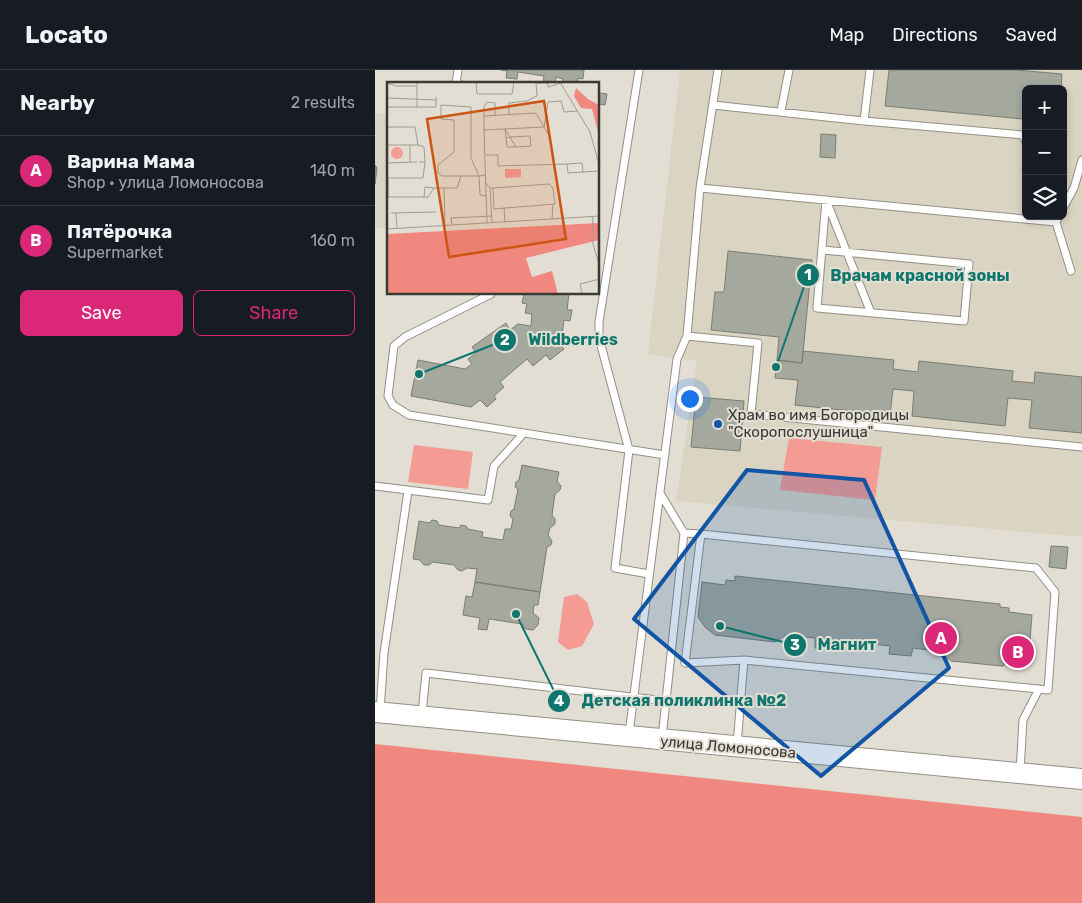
<!DOCTYPE html>
<html lang="en">
<head>
<meta charset="utf-8">
<style>
	:root { --surface:#171b24; --page:#242831; --text:#f1f3f6; --muted:#9ea1a6; --line:#363941; --accent:#db2777 }
	body { margin:0; font-family:Rubik,sans-serif; background:var(--page); color:var(--text) }
	.controls { position:absolute; right:15px; top:15px; display:grid; overflow:hidden; border-radius:8px; box-shadow:0 2px 8px #0003 }
	.controls button { width:45px; height:45px; display:grid; place-items:center; padding:0; border:0; border-bottom:1px solid var(--line); background:var(--surface); color:var(--text); font:25px sans-serif }
	.you { position:absolute; left:314px; top:328px; width:18px; height:18px; margin:-12px; border:4px solid #fff; border-radius:50%; background:#1a73e8; box-shadow:0 0 0 8px #1a73e833 }
	.badge { display:grid; place-items:center; width:32px; height:32px; border-radius:50%; background:var(--accent); color:#fff; font-size:16px; font-weight:700 }
	.pin { position:absolute; translate:-50% -50%; border:2px solid #fff; box-shadow:0 1px 5px #0006 }
	.list { margin:0; padding:0; list-style:none }
	h2 { display:flex; justify-content:space-between; align-items:center; height:65px; margin:0; padding:0 20px; font-size:21px }
	h2 small { font-size:16px; font-weight:400; color:var(--muted) }
	.list li { display:grid; grid-template-columns:32px 1fr auto; gap:15px; align-items:center; box-sizing:border-box; height:70px; padding:0 20px; border-top:1px solid var(--line) }
	.list b { display:block; font-size:19px; white-space:nowrap }
	.list p { margin:0; font-size:16px; white-space:nowrap; color:var(--muted) }
	.list em { font-size:16px; font-style:normal; color:var(--muted) }
	.actions { display:flex; gap:10px; padding:15px 20px }
	.actions a { flex:1; padding:11px 0; border:1px solid var(--accent); border-radius:8px; text-align:center; font-size:18px; color:var(--accent) }
	.actions .main { background:var(--accent); color:#fff }
	.icon { flex:none; width:28px; height:28px; fill:none; stroke:currentColor; stroke-width:2; stroke-linecap:round; stroke-linejoin:round }
	.map { position:relative; flex:none; width:707px; height:833px; overflow:hidden }
	header { display:flex; align-items:center; gap:30px; box-sizing:border-box; height:70px; padding:0 25px; background:var(--surface); border-bottom:1px solid var(--line) }
	header strong { font-size:24px }
	nav { display:flex; gap:28px; margin-inline-start:auto; font-size:18px }
	main { display:flex }
	aside { flex:1; background:var(--surface) }
	.map>svg:first-child { display:block }
</style>
</head>
<body>
<header>
<strong>Locato</strong>
<nav><a>Map</a><a>Directions</a><a>Saved</a></nav>
</header>
<main>
<aside>
<h2>Nearby<small>2 results</small></h2>
<ul class="list">
<li><span class="badge">A</span><div><b>Варина Мама</b><p>Shop · улица Ломоносова</p></div><em>140 m</em></li>
<li><span class="badge">B</span><div><b>Пятёрочка</b><p>Supermarket</p></div><em>160 m</em></li>
</ul>
<div class="actions"><a class="main">Save</a><a>Share</a></div>
</aside>
<div class="map">
<svg width="707" height="833" viewBox="0 0 707 833">
	<rect width="100%" height="100%" fill="#e2ded3"/>
	<path fill="#dad4c2" fill-rule="evenodd" d="M305 0H707V467L301 431 322 291 273 284ZM651 19H688V146H651Z
		M0 43 14 45V159L0 157Z"/>
	<path fill="#f49b93" d="M414 368 507 377 500 430 405 420Z
		M39 375 98 382 93 419 33 412Z
		M202 524 212 532 219 554 207 576 193 580 183 572 189 527Z"/>
	<path fill="#f18880" d="M0 674 707 747V833H0Z"/>
	<path fill="#a4a89d" stroke="#797d73" d="M126 0H209L208 9 203 8 202 14H188V9L181 7 180 14 168 13 169 6 143 2 142 9 131 8 132 1Z
		M514 0H641L687 4 686 19H651V31H649L648 49 510 36Z
		M224 23 232 24 230 35 224 34Z
		M446 64 461 65 460 88 445 87Z
		M0 95 2 98 0 114Z
		M353 181 437 190 427 293 402 290 404 267 336 260 340 222H349Z
		M149 224H194L192 240H197L195 251 189 250 187 265 181 270 189 279 175 290 171 285 158 296 152 289 125 312 129 317 119 326 121 329 112 337 105 330 96 337 36 326 43 290 90 299 97 294 93 289 101 283 97 277 131 253 135 260 143 254 156 256 157 244 150 243 152 234 147 233Z
		M428 281 519 290 518 299 543 302 544 291 638 301 637 311 659 313 660 302 707 307V363L654 358 657 330 633 328 630 356 537 346 539 321 518 319 515 345 420 335 423 310 400 308 402 290 427 293Z
		M321 327 369 331 365 381 316 377Z
		M147 395 184 402 182 411 186 416 185 420 180 424 177 445 180 449V454L175 458 173 465 177 471 176 475 172 477 165 522 100 512 102 499 92 498 87 501 83 500 79 495 58 492 54 495H49L45 490 38 489 44 451 54 453 57 450 62 451 64 455 84 458 86 455 91 456 93 459 108 462 107 467 128 470 130 459H136L138 449 135 446 136 441 139 439 143 419 140 417 141 412 144 410Z
		M676 476 693 477 691 499 674 497Z
		M360 506 625 534V537L634 538V542L657 545 654 583 642 591 627 596 576 591 563 581 538 578 536 586 514 584 515 576 462 570 461 580 440 578V568L411 565 400 572 340 565 330 557 323 547 327 512 350 515 351 510 360 511Z
		M100 512 165 522 163 535H159L158 543 164 548 163 555 158 560 151 559 147 554 114 549 112 560 103 559 105 548 88 545 91 526 97 527Z"/>
	<g fill="none" stroke-linecap="round" stroke-linejoin="round">
		<defs>
			<path id="service" d="M83 0 81 13 85 14
				M264 0 224 252V268L254 380 240 498 274 504
				M338 35 489 51 648 65 651 72
				M406 41 414 0
				M489 51 495 0
				M325 118 343 0
				M688 138 699 118 707 90
				M680 149 696 201
				M448 180 594 194 589 251 442 238 451 130 496 243
				M116 224 30 267 19 276 13 326 18 335 34 345 290 385
				M312 266 383 273 376 344 707 377
				M0 416 113 430 119 396 149 363
				M285 423 309 463 287 668
				M309 463 326 464 661 498 680 522 673 620 369 590 310 593 326 464
				M5 641 9 583 33 421
				M47 644 51 603 291 631
				M254 664 302 289 312 266 325 118 681 152 684 146
				M362 675 369 590
				M645 701 648 650 664 619"/>
			<path id="secondary" d="M0 642 707 709"/>
		</defs>
		<use href="#service" stroke="#928f84" stroke-width="9"/>
		<use href="#secondary" stroke="#928f84" stroke-width="22"/>
		<use href="#service" stroke="#fff" stroke-width="7"/>
		<use href="#secondary" stroke="#fff" stroke-width="20"/>
	</g>
	<path fill="#1155a4" fill-opacity="0.2" stroke="#1155a4" stroke-width="4" stroke-linejoin="round" d="M372 400 489 410 574 598 446 706 259 549Z"/>
	<circle fill="#1155a4" stroke="#e2ded3" stroke-width="2" cx="343" cy="354" r="5"/>
	<g text-anchor="middle" stroke-width="4" stroke-linejoin="round" paint-order="stroke">
		<g font-size="15" fill="#3a3934" stroke="#e2ded3" text-anchor="start">
			<text x="353" y="350">Храм во имя Богородицы<tspan x="353" dy="17">"Скоропослушница"</tspan></text>
		</g>
		<g font-size="15" fill="#3a3934" stroke="#e2ded3">
			<text transform="translate(353 677) rotate(5)" y="5">улица Ломоносова</text>
		</g>
	</g>
	<g transform="translate(12 12)">
		<rect width="212" height="212" fill="#e2ded3"/>
		<path d="M4 71a6 6 0 1 1 12 0a6 6 0 1 1-12 0ZM118 87H134V95L118 96Z" fill="#f49b93"/>
		<path d="M189 6 201 17 212 23V54L205 27 194 26 187 14ZM212 141V158L139 176 145 195 165 189 171 212H0V152Z" fill="#f18880"/>
		<path fill="none" stroke="#9f9c93" stroke-width="1" d="M30 0V25H49V15M30 0H51M89 0 90 12H125L127 0M173 0 203 50 213 86M0 1 9 4H29M0 16 49 18M0 25H30M122 33V21L140 19 150 14 149 1H161V5L174 1M97 34 149 31 161 52M0 45H28L31 63H0M97 48V25L100 20 108 21V34M119 56 123 55 143 54 144 64 129 65H120L118 47 123 55 129 65M23 63V80M31 63 37 65 38 80M99 73H111V84L180 82M0 81 30 80M196 90 195 81 180 82 181 91 196 90 213 89M98 93 92 94H55L51 91V83L67 70V38L54 37V23L84 25V76L92 94 93 113 99 114M1 96V115H41L47 106H70L74 94M1 96H36L38 80H32M99 101 103 106 105 141M57 106 58 144M103 106H106L162 102 166 106 168 122 107 127 106 106M37 115 38 105 47 106M117 125 118 140M4 131 49 130M9 131 10 146M206 134 205 158 213 186M165 137 166 122M100 141 97 48 157 45 161 20 174 19 177 30 191 29M65 143 64 136 105 134M0 147 213 134M195 212 193 202 213 197"/>
		<path fill="#ce5412" fill-opacity="0.15" stroke="#ce5412" stroke-width="2.5" d="M157 19 179 157 62 175 40 37Z"/>
		<rect width="212" height="212" fill="none" stroke="#3a3934" stroke-width="2.5"/>
	</g>
	<path fill="none" stroke="#0f766e" stroke-width="2" d="M401 297L433 205M44 304L130 270M345 556L420 575M141 544L184 631"/>
	<g fill="#0f766e" stroke="#e2ded3" stroke-width="2">
		<circle cx="401" cy="297" r="5"/>
		<circle cx="44" cy="304" r="5"/>
		<circle cx="345" cy="556" r="5"/>
		<circle cx="141" cy="544" r="5"/>
		<circle cx="433" cy="205" r="12"/>
		<circle cx="130" cy="270" r="12"/>
		<circle cx="420" cy="575" r="12"/>
		<circle cx="184" cy="631" r="12"/>
	</g>
	<g font-size="15" text-anchor="middle" font-weight="bold" fill="#fff">
		<text x="433" y="210">1</text>
		<text x="130" y="275">2</text>
		<text x="420" y="580">3</text>
		<text x="184" y="636">4</text>
	</g>
	<g font-size="16" text-anchor="middle" font-weight="bold" fill="#0f766e" stroke="#e2ded3" stroke-width="4" stroke-linejoin="round" paint-order="stroke">
		<text x="545" y="211">Врачам красной зоны</text>
		<text x="198" y="275">Wildberries</text>
		<text x="472" y="580">Магнит</text>
		<text x="309" y="636">Детская поликлинка №2</text>
	</g>
</svg>
<div class="controls">
<button>+</button>
<button>−</button>
<button><svg class="icon" aria-label="layers" viewBox="0 0 24 24"><path d="M12 4l9 5-9 5-9-5zM3 14l9 5 9-5"/></svg></button>
</div>
<div class="you"></div>
<div class="pin badge" style="left:566px;top:568px">A</div>
<div class="pin badge" style="left:643px;top:582px">B</div>
</div>
</main>
</body>
</html>
